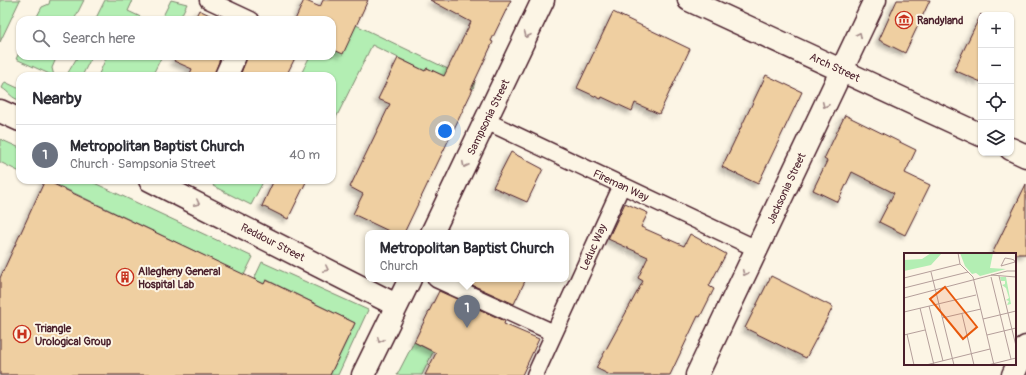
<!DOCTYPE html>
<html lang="en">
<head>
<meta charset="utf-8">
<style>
	:root { --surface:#fff; --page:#f7f7f7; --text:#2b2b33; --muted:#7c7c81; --line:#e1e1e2; --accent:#c8321e }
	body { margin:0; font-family:Pangolin,sans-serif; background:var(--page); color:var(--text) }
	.controls { position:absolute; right:12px; top:12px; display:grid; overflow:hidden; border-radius:8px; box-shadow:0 1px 3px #0004 }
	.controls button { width:36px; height:36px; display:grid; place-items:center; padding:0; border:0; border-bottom:1px solid var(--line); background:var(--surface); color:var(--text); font:20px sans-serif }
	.you { position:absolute; left:445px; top:131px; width:14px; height:14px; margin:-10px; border:3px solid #fff; border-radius:50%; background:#1a73e8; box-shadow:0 0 0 6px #1a73e833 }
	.badge { display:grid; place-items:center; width:26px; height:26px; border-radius:50%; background:var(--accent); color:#fff; font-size:13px; font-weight:700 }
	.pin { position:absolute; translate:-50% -33px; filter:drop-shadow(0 1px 2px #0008) }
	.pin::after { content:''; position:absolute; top:21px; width:14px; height:12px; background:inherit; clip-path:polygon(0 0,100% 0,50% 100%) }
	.popup { position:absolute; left:365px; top:230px; width:204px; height:52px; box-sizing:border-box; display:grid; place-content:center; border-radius:8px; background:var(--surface); filter:drop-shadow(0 1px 3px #0005); font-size:13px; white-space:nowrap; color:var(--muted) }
	.popup b { font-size:15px; color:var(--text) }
	.popup::after { content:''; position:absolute; left:50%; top:100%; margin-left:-8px; border:8px solid transparent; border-top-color:var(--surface) }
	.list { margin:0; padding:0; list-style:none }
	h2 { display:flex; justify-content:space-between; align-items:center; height:52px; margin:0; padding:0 16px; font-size:17px }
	h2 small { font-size:13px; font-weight:400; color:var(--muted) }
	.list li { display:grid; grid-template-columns:26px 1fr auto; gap:12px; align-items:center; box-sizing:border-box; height:60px; padding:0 16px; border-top:1px solid var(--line) }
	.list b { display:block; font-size:15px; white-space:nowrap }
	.list p { margin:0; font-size:13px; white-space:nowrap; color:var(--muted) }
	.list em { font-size:13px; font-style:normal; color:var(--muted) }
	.icon { flex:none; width:22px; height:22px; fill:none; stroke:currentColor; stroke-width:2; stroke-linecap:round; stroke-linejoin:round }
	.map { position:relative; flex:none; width:1026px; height:375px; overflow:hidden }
	.search { position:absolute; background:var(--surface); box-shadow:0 1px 3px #0004; left:16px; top:16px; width:320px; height:44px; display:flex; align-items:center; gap:10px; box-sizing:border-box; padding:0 14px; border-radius:12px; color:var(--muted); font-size:15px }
	.panel { position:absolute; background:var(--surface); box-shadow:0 1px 3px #0004; left:16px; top:72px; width:320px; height:112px; border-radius:12px }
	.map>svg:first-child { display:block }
</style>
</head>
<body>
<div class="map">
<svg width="1026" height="375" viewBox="0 0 1026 375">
	<defs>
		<filter id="shadow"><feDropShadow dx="-3.5" dy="3.5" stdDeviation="2" flood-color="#0004"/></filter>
	</defs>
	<rect width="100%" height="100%" fill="#fcf5e5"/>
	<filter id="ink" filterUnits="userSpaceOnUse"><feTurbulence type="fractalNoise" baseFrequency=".025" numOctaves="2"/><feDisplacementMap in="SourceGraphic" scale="8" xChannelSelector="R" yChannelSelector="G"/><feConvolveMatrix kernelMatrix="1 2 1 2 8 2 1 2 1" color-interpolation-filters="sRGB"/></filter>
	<g filter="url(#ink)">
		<path fill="#b3eeb3" stroke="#7e866f" d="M0 0H20L0 42Z
			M50 0H84L74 20H35L42 7 49 4Z
			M105 0H133L128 11 147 20H95Z
			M171 0 187 4 179 20H161Z
			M356 25 475 82 473 89 427 68 425 71 372 45 332 126V76H300L310 56H332V49Z
			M20 51V56H57L52 68 54 76 16 59Z
			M78 56H92L82 76H66Z
			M107 56H162L152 76H98Z
			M5 82 20 89V100C12 99 9 92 2 88Z
			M0 139 20 148V172L0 162Z
			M47 180H88L253 257 244 275Z
			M216 180H264L251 205 213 186Z
			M262 262 368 310 338 375H330L355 323 267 280 264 284 254 279Z
			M414 342 433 352 422 375H397Z"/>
		<path fill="#efcfa1" stroke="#4a1f2b" filter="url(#shadow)" d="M304 0 320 7 323 0H368L343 54 332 49V20H295Z
			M430 0H511L491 41 493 42 471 89H473L404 233H393L353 214 363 194 350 187 390 104 378 99 398 58 425 71 427 68 444 76 471 22Z
			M897 0H930L905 53 879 40Z
			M199 10 216 18 222 20H194Z
			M613 12 690 49 659 114 635 103 632 111 602 97 601 99 577 88Z
			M981 14V82L954 70Z
			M177 56H221L214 76H189L192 69 174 61Z
			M247 56H296L286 76H240Z
			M766 75 802 92 758 184 722 167Z
			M845 115 916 150 905 173 930 185 905 235 879 222 894 193 852 172 838 202 813 190 827 161 824 159Z
			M511 152 543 169 527 202 493 187Z
			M45 180 264 284 266 280 355 323 330 375H0V278Z
			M274 180H307L288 219 262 206Z
			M1026 184V254H992Z
			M625 203 648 213 641 227 684 246 690 234 726 254 709 286 714 289 700 317 698 316 670 375H610L596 368 643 281 638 278 648 257 608 239Z
			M771 276 833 307 806 358 745 328Z
			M459 279H526L514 304Z
			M439 291 505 321 504 324 539 339 522 375H425L436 353 414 342Z"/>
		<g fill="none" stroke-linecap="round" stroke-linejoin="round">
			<defs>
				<path id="service" d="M208 0 251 20
					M486 121 757 249
					M436 279 554 333
					M535 375 622 185"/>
				<path id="minor" d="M689 0 981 135
					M226 76 235 56
					M0 111 20 120
					M1011 149 1026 156
					M150 180 396 305
					M432 233 543 0
					M363 375 410 279
					M697 375 875 0
					M1013 375 1026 347"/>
			</defs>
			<use href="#service" stroke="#4a1f2b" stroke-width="19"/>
			<use href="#minor" stroke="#4a1f2b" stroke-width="25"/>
			<use href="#service" stroke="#fcf5e5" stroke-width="16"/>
			<use href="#minor" stroke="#fcf5e5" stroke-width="22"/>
		</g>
		<defs><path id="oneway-chevron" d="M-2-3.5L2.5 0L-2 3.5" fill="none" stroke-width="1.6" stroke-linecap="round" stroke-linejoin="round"/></defs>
		<g stroke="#a38a88">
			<use href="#oneway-chevron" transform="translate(527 35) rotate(115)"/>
			<use href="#oneway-chevron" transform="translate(859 35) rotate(-64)"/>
			<use href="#oneway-chevron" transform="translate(825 105) rotate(115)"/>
			<use href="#oneway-chevron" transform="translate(465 165) rotate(116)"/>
			<use href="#oneway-chevron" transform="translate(197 203) rotate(27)"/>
			<use href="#oneway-chevron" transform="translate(326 269) rotate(27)"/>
			<use href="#oneway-chevron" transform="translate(745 273) rotate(115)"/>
			<use href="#oneway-chevron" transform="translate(380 340) rotate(115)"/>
		</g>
	</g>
	<defs>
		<symbol id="museum-ring" viewBox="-11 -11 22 22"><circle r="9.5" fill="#fcf5e5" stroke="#c8321e" stroke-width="1.5"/><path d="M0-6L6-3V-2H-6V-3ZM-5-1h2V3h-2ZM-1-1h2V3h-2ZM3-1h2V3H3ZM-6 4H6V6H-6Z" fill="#c8321e"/></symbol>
		<symbol id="building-ring" viewBox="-11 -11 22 22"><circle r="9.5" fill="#fcf5e5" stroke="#c8321e" stroke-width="1.5"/><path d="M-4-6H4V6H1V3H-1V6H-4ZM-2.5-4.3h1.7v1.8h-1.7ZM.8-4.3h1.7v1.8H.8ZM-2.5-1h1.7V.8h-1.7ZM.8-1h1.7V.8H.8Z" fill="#c8321e"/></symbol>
		<symbol id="hospital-ring" viewBox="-11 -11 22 22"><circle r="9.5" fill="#fcf5e5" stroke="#c8321e" stroke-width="1.5"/><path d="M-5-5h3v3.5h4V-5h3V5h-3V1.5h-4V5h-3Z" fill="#c8321e"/></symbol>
	</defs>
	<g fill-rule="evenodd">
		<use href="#museum-ring" x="894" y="10" width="20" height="20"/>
		<use href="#building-ring" x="115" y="267" width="20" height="20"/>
		<use href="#hospital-ring" x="12" y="324" width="20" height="20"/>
	</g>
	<g text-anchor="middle" stroke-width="4" stroke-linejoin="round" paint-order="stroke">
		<g font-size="11" font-weight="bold" fill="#4a1f2b" stroke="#fcf5e5" text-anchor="start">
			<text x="917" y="24">Randyland</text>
			<text x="138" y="275">Allegheny General<tspan x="138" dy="13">Hospital Lab</tspan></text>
			<text x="35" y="332">Triangle<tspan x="35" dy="13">Urological Group</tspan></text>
		</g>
		<g font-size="11" fill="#4a1f2b" stroke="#fcf5e5">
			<text transform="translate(835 67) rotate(25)" y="4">Arch Street</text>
			<text transform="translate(488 117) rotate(-64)" y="4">Sampsonia Street</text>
			<text transform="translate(621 185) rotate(25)" y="4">Fireman Way</text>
			<text transform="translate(786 188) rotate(-65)" y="4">Jacksonia Street</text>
			<text transform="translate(273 242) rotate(27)" y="4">Reddour Street</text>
			<text transform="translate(593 247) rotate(-66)" y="4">Leduc Way</text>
		</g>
	</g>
	<g transform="translate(904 253)">
		<rect width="112" height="112" fill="#fcf5e5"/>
		<path d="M27 0H38L27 12 0 18V7L18 6ZM56 0H89L86 15 102 16 76 23 72 20 68 21 61 13ZM96 24H102L107 51 103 52 105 48 102 47 105 45 102 35 98 32 101 31V28H97Z" fill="#b3eeb3"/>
		<path fill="none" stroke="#b59f9b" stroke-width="1" d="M54 0 56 11 69 24 90 112M111 9 97 13 101 5 107 6 110 7 111 9 112 10M27 19 50 112M87 22 112 24M95 23 112 93M87 24 107 106M0 25 56 11M0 35 64 19M0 45 103 18H112M25 53 39 108M16 55 30 112M0 59 72 42M58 61 70 112M38 65 77 56M79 66 112 58M3 81 10 112M0 82 21 77M83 82 112 75M22 112 86 96M84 112 112 105"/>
		<path fill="#e8590c" fill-opacity="0.15" stroke="#e8590c" stroke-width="2" d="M41 34 73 74 59 86 26 46Z"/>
		<rect width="112" height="112" fill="none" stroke="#4a1f2b" stroke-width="2"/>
	</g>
</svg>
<div class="controls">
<button>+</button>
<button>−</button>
<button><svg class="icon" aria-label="locate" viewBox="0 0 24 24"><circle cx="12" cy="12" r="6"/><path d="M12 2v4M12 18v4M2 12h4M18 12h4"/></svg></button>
<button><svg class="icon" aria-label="layers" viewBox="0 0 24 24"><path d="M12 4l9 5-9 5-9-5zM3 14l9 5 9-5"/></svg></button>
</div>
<div class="you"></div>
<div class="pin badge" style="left:467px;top:328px;background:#6b7280">1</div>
<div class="popup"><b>Metropolitan Baptist Church</b>Church</div>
<div class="search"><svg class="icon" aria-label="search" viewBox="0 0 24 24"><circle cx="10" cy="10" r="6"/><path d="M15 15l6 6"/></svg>Search here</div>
<section class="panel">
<h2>Nearby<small></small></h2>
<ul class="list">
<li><span class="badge" style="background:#6b7280">1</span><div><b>Metropolitan Baptist Church</b><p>Church · Sampsonia Street</p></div><em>40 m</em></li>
</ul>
</section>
</div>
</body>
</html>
